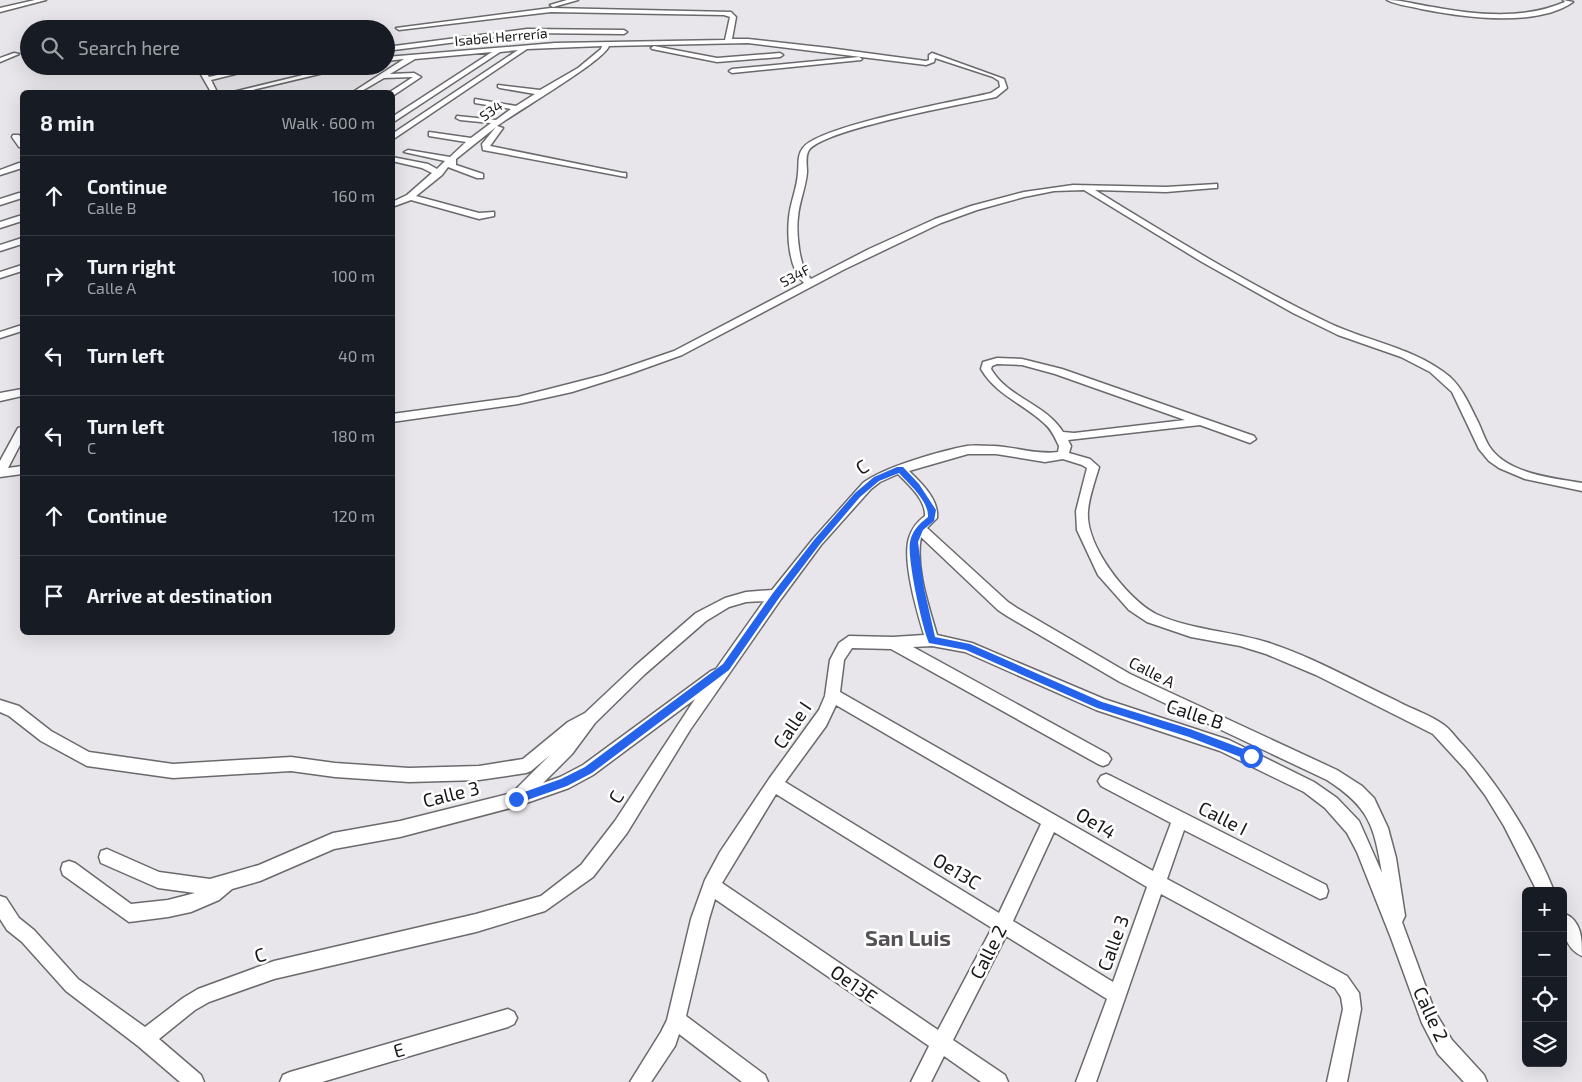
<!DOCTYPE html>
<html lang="en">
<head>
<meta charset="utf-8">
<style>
	:root { --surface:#171b24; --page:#20242c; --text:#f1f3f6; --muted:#9ea1a6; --line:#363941 }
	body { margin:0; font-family:"Exo 2",sans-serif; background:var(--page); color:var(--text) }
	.controls { position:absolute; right:15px; bottom:15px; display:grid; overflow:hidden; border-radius:8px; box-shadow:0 5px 20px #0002 }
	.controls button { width:45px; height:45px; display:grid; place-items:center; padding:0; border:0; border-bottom:1px solid var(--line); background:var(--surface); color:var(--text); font:25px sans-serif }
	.stop { position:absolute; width:15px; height:15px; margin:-11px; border:4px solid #2563eb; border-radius:50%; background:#fff }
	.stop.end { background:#2563eb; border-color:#fff; box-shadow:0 1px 5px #0008 }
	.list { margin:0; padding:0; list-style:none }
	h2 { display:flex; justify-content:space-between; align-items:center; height:65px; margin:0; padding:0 20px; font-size:21px }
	h2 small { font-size:16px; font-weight:400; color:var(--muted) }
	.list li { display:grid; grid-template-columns:32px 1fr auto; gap:15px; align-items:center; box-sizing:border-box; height:80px; padding:0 20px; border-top:1px solid var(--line) }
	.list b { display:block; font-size:19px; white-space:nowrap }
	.list p { margin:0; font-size:16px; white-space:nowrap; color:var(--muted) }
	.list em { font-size:16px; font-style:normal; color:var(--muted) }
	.icon { flex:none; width:28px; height:28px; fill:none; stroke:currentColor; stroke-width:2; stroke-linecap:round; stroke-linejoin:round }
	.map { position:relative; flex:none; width:1582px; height:1082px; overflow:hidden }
	.search { position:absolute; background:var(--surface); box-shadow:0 5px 20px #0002; left:20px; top:20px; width:375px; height:55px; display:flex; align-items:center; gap:12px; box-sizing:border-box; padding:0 18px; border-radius:28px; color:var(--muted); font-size:19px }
	.panel { position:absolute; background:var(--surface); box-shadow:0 5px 20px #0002; left:20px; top:90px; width:375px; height:545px; border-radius:8px }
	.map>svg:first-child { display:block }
</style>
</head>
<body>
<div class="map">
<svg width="1582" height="1082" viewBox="0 0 1582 1082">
	<rect width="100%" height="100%" fill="#e8e6ea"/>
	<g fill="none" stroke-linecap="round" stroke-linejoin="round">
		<defs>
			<path id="street" d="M35 0H46L0 12V8Z
				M567 0H578L553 7 550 5Z
				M1387 0C1403 0 1417 5 1433 7 1477 15 1523 20 1565 2L1563 0 1573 2C1536 28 1462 17 1421 9 1410 6 1396 5 1387 0Z
				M551 8 731 12 736 17 732 39H748L829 48 926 61 929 60V55L932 53 1004 79 1007 88 996 97C964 104 824 129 809 150 805 156 807 165 807 172 806 187 799 202 798 217 796 232 799 269 811 279L869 249 935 219 971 206 1024 192 1073 185 1166 187 1217 184V188H1214L1166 192 1095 190C1171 237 1248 284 1329 323 1369 342 1416 348 1450 377 1462 388 1469 404 1476 418 1481 427 1484 438 1489 446 1507 474 1553 478 1582 483V491L1525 479 1499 468 1489 461 1479 449 1452 392 1430 372 1401 357 1338 335 1293 313 1202 262 1084 190 1054 191 1024 197 977 210 941 223 843 270 682 355 629 374 572 392 518 404 392 422V414L518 397 604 375 674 351 804 283C789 269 787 237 789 218 790 203 797 189 798 173 799 165 797 155 803 148 818 126 958 101 991 93L1000 87 999 81 993 77 935 58 934 62 926 65 748 43 609 46C604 61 516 112 497 126L503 128 490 146 623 173H626V177L483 150 482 144 496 127 456 159V165L483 174V178H477L448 167 442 175 416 196 479 213 494 212V216L479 219 411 200 392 207V202L407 195 432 173 422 168 392 161V157L428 164 437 169 445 161 404 152 408 150 450 157 466 142 429 136V132L471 138 491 123 460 120 456 118 457 116 496 120 511 109 475 103V99L516 106 535 94 500 88 498 87V85L540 90 578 68 601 49 602 46 527 49 392 140V134L518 50 500 52 392 123V117L492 52 415 59 390 74 414 73 421 77 394 95 392 96V92H390L413 77 384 78 360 92H353L404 59 386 61V57L555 43 725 40 730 17 724 15 551 12 399 30 396 28Z
				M308 23 314 29 306 27 282 29Z
				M527 29 624 30 627 32 624 34 527 33 386 51V47Z
				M654 46 717 58 780 53 783 55 780 57 717 62 652 49 651 48Z
				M14 53 19 54 0 62V58Z
				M859 57 862 59 861 60 732 73 729 71 732 69Z
				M196 66H203L209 77 255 66H268L211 80 217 92H211Z
				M340 66H353L244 92H233Z
				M13 135H19L22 140V147H19L12 137Z
				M19 163H22V168L0 175V170Z
				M19 193H22V198L0 205V199Z
				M19 216H22V221L0 228V222Z
				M22 238V244L0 251V245Z
				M22 265V271L0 278V272Z
				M22 325V331L0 338V332Z
				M997 358 1022 359 1062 369 1254 436 1256 439 1250 443 1200 425 1068 440 1071 446 1069 453 1090 459 1099 467C1095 481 1089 497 1088 511 1085 545 1127 599 1156 614 1190 630 1231 631 1266 642 1311 656 1354 681 1397 701 1411 709 1431 715 1444 725 1451 730 1456 738 1462 744 1500 786 1533 839 1554 891H1537L1504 826 1485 795 1466 770 1433 734 1316 675 1266 654 1240 646 1191 637 1147 622 1129 610 1098 575 1077 530 1076 511 1087 468 1082 465 1063 459 1045 462 996 454H968L909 471C921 483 939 499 937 518L927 528 1008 602 1017 608 1130 674 1337 770 1362 786 1374 798 1388 828 1396 858 1405 916 1402 922 1435 1012 1452 1040 1484 1075 1487 1082H1464L1438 1054 1422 1023 1391 938 1357 852 1347 833 1325 808 1304 792 1220 751 1096 710 965 652 932 646 913 647 1108 754 1111 759 1108 764 1103 766 1098 764 891 649 852 648 844 660 840 692 1153 871 1171 823 1101 786 1098 781 1101 776 1106 774 1111 776 1326 885 1328 891 1326 897 1320 899 1184 830 1167 879 1347 976 1359 993 1361 1009 1347 1082H1327L1343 1009 1341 997 1335 988 1161 894 1096 1082H1076L1107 999 1006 936 953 1040 1005 1075 1008 1082H981L944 1056 931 1082H911L929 1046 715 899 709 919 686 1016 765 1075 768 1082H742L679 1034 675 1046 651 1082H630L661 1032 667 1020 691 919 705 880 720 852 769 779 819 710 825 696 830 660 839 643 849 636 893 637 924 635C917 611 902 561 909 538 912 528 917 522 925 516 926 500 909 485 898 474L880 482 871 489 821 545 781 599 690 730 627 833 593 877 545 911 476 932 274 979 209 1002 195 1010 159 1039 201 1075 204 1082H180L138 1046 66 991 22 942 7 930 0 919V896L6 898 19 918 34 930 78 979 145 1027 183 998 198 989 274 961 476 914 541 896 581 865 615 821 695 699 593 775 569 788 518 806 400 837 334 849 260 881 232 889 219 900 191 912 168 917 129 922 63 875 61 869 63 863 69 861 75 863 131 904 168 900 195 893 158 888 101 863 99 857 101 851 107 849 159 872 210 879 259 865 333 833 400 821 512 793 550 755 531 771 526 773 479 780 409 782 335 777 291 771 173 778 87 766 41 741 9 716 0 712V700L19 706 51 731 89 752 173 764 291 757 335 763 409 768 479 766 523 759 568 722 585 713 635 666 696 613 725 598 746 592 772 590 813 539 863 483C884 467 940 451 967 446 975 445 985 446 994 446 1016 447 1036 455 1058 452L1059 446C1055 438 1052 430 1045 424 1024 404 996 395 981 369L983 362ZM997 364 1022 365 1055 374 1185 420 1074 433 1063 432C1046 404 1008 398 991 369L992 366ZM921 537 998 610 1007 616 1120 682 1327 780C1369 807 1374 825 1382 873L1359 821 1337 798 1314 782 1229 740 1104 699 972 643 937 635C929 606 915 568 921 537ZM764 601 716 669 711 671 583 765 560 777 543 783 572 754 595 723 645 674 706 621 729 607 746 602ZM836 705 1041 824 999 913 785 782 826 726ZM776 794 992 928 938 1030 722 883ZM1054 832 1147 887 1113 982 1013 921Z
				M22 389V396L0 401V393Z
				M22 427V441L8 468 22 466V474L0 477V461L18 428Z
				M1563 913C1582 920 1582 939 1582 956 1564 948 1563 930 1563 913Z
				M508 1009 514 1012 517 1018 514 1024 508 1027 322 1082H280L283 1075 290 1072Z"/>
		</defs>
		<use href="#street" stroke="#6a696c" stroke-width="3"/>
		<use href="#street" fill="#fff" fill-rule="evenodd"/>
	</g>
	<path fill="#2563eb" d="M897 467H903L919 484 936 510 934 521 923 530 918 542 924 588 935 637 970 644 1102 702 1190 729 1254 753V760L1251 761 1189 737 1097 708 966 650 929 643C922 627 907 558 910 542 912 531 919 524 928 517 929 501 909 484 899 473L879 481 860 497 820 544 779 598 729 670 592 773 567 786 516 804 513 803V796L561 779 585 767 723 664 773 593 814 540 855 493 874 477Z"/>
	<g text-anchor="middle" stroke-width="5" stroke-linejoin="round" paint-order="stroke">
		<g font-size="14" fill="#191819" stroke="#fff">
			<text transform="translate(501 37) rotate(-5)" y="5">Isabel Herrería</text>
			<text transform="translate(491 111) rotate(-35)" y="5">S34</text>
			<text transform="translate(795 276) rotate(-28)" y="5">S34F</text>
		</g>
		<g font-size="16" fill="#191819" stroke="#fff">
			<text transform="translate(1152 672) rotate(27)" y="6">Calle A</text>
		</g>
		<g font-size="19" fill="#191819" stroke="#fff">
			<text transform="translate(862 467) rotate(-33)" y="7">C</text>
			<text transform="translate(1195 714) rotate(18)" y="7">Calle B</text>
			<text transform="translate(792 725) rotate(-56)" y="7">Calle I</text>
			<text transform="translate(451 794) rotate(-14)" y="7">Calle 3</text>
			<text transform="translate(616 797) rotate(-58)" y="7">C</text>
			<text transform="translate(1223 818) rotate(27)" y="7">Calle I</text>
			<text transform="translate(1096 823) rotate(31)" y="7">Oe14</text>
			<text transform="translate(957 871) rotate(31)" y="7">Oe13C</text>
			<text transform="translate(1113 943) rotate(-70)" y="7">Calle 3</text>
			<text transform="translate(988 952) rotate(-63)" y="7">Calle 2</text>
			<text transform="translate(260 955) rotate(-18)" y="7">C</text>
			<text transform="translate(854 984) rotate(35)" y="7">Oe13E</text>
			<text transform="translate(1431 1014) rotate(65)" y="7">Calle 2</text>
			<text transform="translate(399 1050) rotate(-16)" y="7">E</text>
		</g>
		<g font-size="22" font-weight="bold" fill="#545255" stroke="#fff">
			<text x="908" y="946">San Luis</text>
		</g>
	</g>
</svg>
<div class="controls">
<button>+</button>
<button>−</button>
<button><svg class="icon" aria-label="locate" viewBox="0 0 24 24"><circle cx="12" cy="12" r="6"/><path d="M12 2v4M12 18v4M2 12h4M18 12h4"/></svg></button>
<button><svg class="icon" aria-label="layers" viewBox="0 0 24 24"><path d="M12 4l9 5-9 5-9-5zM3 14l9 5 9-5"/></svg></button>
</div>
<div class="stop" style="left:1251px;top:756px"></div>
<div class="stop end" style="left:516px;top:799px"></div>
<div class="search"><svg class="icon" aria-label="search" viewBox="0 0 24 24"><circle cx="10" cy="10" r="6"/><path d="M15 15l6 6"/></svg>Search here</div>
<section class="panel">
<h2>8 min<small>Walk · 600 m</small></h2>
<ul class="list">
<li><svg class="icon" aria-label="ahead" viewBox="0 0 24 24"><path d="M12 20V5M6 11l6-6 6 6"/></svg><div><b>Continue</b><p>Calle B</p></div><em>160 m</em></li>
<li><svg class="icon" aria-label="right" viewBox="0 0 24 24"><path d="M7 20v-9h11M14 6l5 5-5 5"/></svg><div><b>Turn right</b><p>Calle A</p></div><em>100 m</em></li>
<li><svg class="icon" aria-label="left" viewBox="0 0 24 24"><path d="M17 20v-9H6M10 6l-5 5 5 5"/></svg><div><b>Turn left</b></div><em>40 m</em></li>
<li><svg class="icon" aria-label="left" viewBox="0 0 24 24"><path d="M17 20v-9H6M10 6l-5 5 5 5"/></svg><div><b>Turn left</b><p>C</p></div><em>180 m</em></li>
<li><svg class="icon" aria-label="ahead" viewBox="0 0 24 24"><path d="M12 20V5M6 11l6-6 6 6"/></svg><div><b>Continue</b></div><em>120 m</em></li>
<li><svg class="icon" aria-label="arrive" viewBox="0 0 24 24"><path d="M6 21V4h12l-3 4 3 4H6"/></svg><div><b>Arrive at destination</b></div></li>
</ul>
</section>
</div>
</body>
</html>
